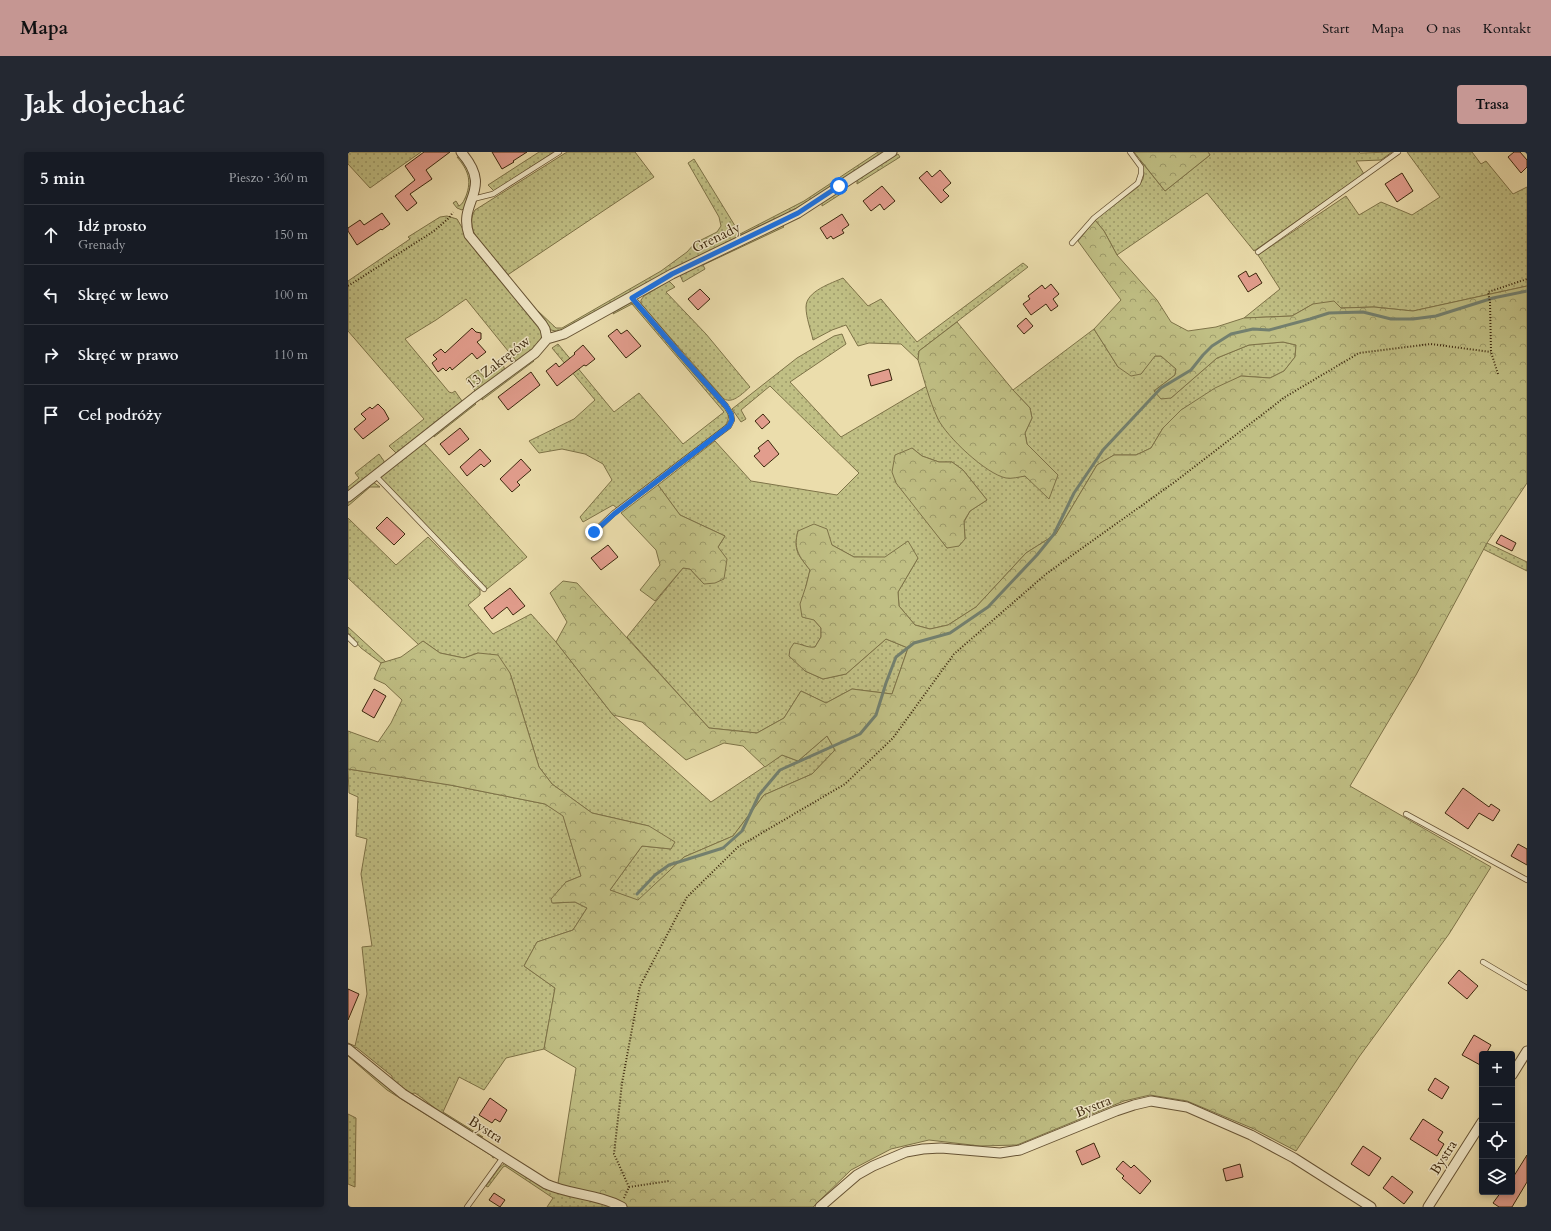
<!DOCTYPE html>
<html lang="pl">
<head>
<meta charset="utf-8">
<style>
	:root { --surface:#171b24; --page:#242831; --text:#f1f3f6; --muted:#9ea1a6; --line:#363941; --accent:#c59692 }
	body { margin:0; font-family:Cardo,serif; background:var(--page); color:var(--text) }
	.controls { position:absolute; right:12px; bottom:12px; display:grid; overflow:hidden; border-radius:4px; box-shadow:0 2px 6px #0003 }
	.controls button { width:36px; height:36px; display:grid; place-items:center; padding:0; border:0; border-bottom:1px solid var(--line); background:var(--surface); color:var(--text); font:20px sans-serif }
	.stop { position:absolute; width:12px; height:12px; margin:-9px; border:3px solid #1a73e8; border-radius:50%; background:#fff }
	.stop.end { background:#1a73e8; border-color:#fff; box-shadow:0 1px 4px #0008 }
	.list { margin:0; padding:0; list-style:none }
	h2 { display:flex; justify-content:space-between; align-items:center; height:52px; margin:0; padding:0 16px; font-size:17px }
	h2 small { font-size:13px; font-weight:400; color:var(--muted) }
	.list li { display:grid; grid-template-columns:26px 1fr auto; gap:12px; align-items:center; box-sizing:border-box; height:60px; padding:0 16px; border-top:1px solid var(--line) }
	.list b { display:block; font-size:15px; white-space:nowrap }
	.list p { margin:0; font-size:13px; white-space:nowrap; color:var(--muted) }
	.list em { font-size:13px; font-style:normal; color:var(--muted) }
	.icon { flex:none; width:22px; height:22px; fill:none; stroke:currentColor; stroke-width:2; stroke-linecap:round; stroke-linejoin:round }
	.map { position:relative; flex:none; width:1179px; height:1055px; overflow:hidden; border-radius:4px }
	header { display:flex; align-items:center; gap:24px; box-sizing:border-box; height:56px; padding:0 20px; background:var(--accent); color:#111 }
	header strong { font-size:19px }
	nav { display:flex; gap:22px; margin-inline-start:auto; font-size:14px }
	.intro { display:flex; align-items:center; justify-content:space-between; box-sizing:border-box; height:96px; padding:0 24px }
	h1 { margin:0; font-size:28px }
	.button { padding:10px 18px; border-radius:4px; background:var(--accent); color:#111; font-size:14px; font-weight:700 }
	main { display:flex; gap:24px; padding:0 24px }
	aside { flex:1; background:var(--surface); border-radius:4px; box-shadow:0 2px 6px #0003 }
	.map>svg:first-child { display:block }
</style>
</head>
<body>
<header>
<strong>Mapa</strong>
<nav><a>Start</a><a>Mapa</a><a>O nas</a><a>Kontakt</a></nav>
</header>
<div class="intro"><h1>Jak dojechać</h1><a class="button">Trasa</a></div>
<main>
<aside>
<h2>5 min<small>Pieszo · 360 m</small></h2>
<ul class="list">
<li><svg class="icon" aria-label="ahead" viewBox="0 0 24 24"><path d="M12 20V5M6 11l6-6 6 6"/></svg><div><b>Idź prosto</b><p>Grenady</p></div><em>150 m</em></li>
<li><svg class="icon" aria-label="left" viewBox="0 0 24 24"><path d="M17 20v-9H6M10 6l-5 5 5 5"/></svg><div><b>Skręć w lewo</b></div><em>100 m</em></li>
<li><svg class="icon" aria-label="right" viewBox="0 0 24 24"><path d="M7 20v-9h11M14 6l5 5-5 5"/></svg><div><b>Skręć w prawo</b></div><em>110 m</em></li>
<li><svg class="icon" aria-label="arrive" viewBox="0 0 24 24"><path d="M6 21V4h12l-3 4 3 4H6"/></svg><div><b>Cel podróży</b></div></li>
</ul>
</aside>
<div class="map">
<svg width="1179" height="1055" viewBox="0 0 1179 1055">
	<defs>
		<pattern id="grass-dots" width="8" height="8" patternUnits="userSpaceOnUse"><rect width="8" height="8" fill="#c0bf84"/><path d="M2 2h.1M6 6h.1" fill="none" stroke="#9d9b6a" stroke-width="1.8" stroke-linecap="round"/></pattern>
		<pattern id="forest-crowns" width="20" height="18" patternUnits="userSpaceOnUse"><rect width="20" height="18" fill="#c0bf84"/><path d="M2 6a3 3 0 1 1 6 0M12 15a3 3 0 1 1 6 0" fill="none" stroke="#9d9b6a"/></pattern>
	</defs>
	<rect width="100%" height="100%" fill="#ebddac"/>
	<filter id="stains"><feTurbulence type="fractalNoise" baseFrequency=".005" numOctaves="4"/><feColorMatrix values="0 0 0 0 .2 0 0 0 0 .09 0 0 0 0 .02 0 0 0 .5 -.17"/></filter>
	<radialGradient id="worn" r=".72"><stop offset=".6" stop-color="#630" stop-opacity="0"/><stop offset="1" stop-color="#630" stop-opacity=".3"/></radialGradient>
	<path fill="url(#grass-dots)" stroke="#7e7348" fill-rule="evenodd" d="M0 0H73L22 36 0 12Z
		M191 0H206L146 39 140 33Z
		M219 0H287L306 25 158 124C146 109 113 79 127 58Z
		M530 0H537L474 41 440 61 212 180 203 178 190 159 208 176H214L313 119 339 100 347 91 369 80 373 74 371 65 340 11 346 7 392 82 456 49Z
		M860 0H1011L1012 1 1044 0 1033 8 1008 9 1016 22 906 99 859 41 769 103 756 79 747 68 762 56 790 35 795 27 796 21 792 8 817 39 862 3Z
		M1059 0H1124L1133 12 1138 9 1165 42 1179 35V134L1065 159 1026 155 993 156 965 152 944 164 896 166 932 137 910 103 998 44 1011 63 1033 50 1064 63 1092 45Z
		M550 2 552 5 509 32V27Z
		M109 5H112C124 20 125 26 121 44 120 49 119 54 114 58L109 56 105 51 108 49 111 54C115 52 116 48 118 44 124 28 120 18 109 5Z
		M496 36 499 38 474 54V50Z
		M99 64 109 67 129 101 186 167 191 176 194 182 192 192 169 210 118 147 88 168 57 187 101 240 104 241 107 239 114 249 48 301 41 294 76 267 0 179V129L62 87 60 85 92 65Z
		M434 73 436 75 355 113 357 117 335 130 332 123Z
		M675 111 680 115 571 199 570 208 553 192 521 191 510 194 498 173 484 178 465 188C463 178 458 166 458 155 458 139 484 131 495 126L520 154 533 147 569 190Z
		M321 129 327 135 318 140 358 182 402 235C395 241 385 252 376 247L293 152V148L296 144Z
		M282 151 286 152 376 255C381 262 382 266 377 274L269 356 265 353 235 370 232 365 264 328 255 312 237 302 214 297 191 301 181 289 226 267 247 248 204 196 210 192 266 260 291 241 335 292 376 260 284 152 265 162 266 160Z
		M746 177 770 215 793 222 806 204H813L828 217 827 223 806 239 823 246 869 206 901 193 935 190 948 193 947 205 936 219 922 226 893 224 833 258 815 276 803 296 788 303H766L749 313 708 382 678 401 628 455 600 473 582 477 567 473 551 454 550 440 570 406 506 405 484 393 450 379C445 398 450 403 462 418L458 434 466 468 473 476V485L467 495 461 496 453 492 457 519 475 527 498 522 538 487 560 496 544 542 504 537 478 551 453 539 436 566 409 581 361 576 279 485 335 416 342 417 356 432 370 395 377 384 332 363 310 333 367 289 403 329 489 343 511 321 422 234 393 258 398 267 393 270 384 257 449 206 486 184 494 182 498 192 442 230 493 285 579 234 590 267 660 326 677 324 710 323 679 292 677 281 684 266 682 256 665 238ZM564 296 574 304 591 310H604L615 318 639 348 622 359 616 370 617 387 599 396 578 368Z
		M184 207 186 209 134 248V245Z
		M155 212 157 219 129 239H127L118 227 130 218 137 226Z
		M125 251 128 252 86 285V282Z
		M74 291 77 292 179 405 139 437 33 326 34 323Z
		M31 302 36 309V311L0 339V335L11 326 7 321Z
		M25 330 32 335H22L0 354V350Z
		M0 366 48 413 80 385 132 438V443L120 453 145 482 183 462 208 490 265 563 363 650 434 603 450 609 479 584 487 598 464 622 416 643 385 684 336 705 290 749 262 738 294 694 323 697 301 674 244 661 204 632 191 615 162 521 130 501 116 506 92 501 75 489 71 493 0 426Z
		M1139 391 1179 410V419L1135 397Z
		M0 475 38 510 33 511 13 496 0 481Z
		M0 617 102 633 197 652 215 663 233 724 218 730 205 751 227 750 239 756 225 778 189 790 176 814 207 836 196 897 158 906 136 938 111 925 95 960 135 985C113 981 85 953 67 941L62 942 44 930V924L8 895 6 896 0 893V891L7 894 19 842 14 795 24 794 13 722 19 687 8 684 10 645 1 641Z
		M0 902 147 1005 145 1006 144 1004 39 938 0 904Z
		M0 962 8 966 7 1035 0 1032Z
		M157 1011 238 1046 267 1055H199L205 1046 157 1014 155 1015 140 1035 138 1034 151 1016Z"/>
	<path fill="url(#forest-crowns)" stroke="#7e7348" d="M786 0H860L862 3 817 39Z
		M747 68 756 79 769 103 809 148 823 170 840 179 868 175 896 166 944 164 965 152 986 149 993 156 1026 155 1065 159 1179 134V331L1139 391 1068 523 1002 634 1143 715 1101 782 1011 905 948 999 906 977 839 949 802 943 776 949 669 993 632 994 581 988 543 997 503 1018 465 1055H280L273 1051 211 1034 210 1031 228 916 196 897 207 836 176 814 189 790 225 778 239 756 227 750 204 751 203 747 218 730 233 724 215 664 197 652 102 633 0 617V579L30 590 43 571 54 548 37 532 26 527 33 511 53 505 75 489 92 501 116 506 130 501 150 503 162 521 191 615 204 632 244 661 301 674 327 690 323 697 294 694 262 738 290 748 336 705 385 684 416 643 464 622 487 598 479 584 450 609 434 603 417 615 395 594 376 591 338 608 294 570 265 563 208 490 219 470 202 441 215 429 229 431 361 576 409 581 436 566 453 539 478 551 504 537 544 542 560 496 538 487 498 522 475 527 457 519 441 504 442 497 446 491C454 492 459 496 467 495L473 485V476L466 468 454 465 452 452 458 434 462 418C451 404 445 397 450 379L466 372 479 377 484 393 506 405H537L560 389 570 406 550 440 551 454 567 473 582 477 600 473 628 455 678 401 708 382 749 313 766 303H788L803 296 815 276 833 258 867 236 893 224 922 226 936 219 947 205 948 193 935 190 901 193 869 206 823 246 813 247 806 239 827 223 828 217 813 204H807L793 222 783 224 770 215 746 177 773 148 730 89Z
		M609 170 665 238 682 256 684 266 677 281 679 292 710 323 701 347 677 324C671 325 664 327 658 326 638 322 599 285 590 267 581 248 576 227 570 208L571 199Z
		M564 296 574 304 591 310H604L615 318 639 348 622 359 616 369 617 387 611 394 599 396 548 331 544 320 547 303Z
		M310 333 332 363 377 384 370 395 379 407 376 427 367 431 356 432 342 417 335 416 307 449 292 438 312 413 308 398 273 361Z"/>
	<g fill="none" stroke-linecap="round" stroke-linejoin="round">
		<path stroke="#73806f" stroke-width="3" d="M289 742 307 723 321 713 375 696 394 679 411 643 432 618 512 582 528 563 538 531 548 505 566 491 602 481 640 455 689 403 706 382 726 341 755 298 813 236 843 218 855 203 864 194 883 182 905 177 921 178 962 167 981 161 1015 160 1043 167H1065L1088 164 1145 146 1179 139"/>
	</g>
	<path fill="#e29d8d" stroke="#3b270d" d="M76 0H102L78 18 84 27 62 42 69 51 59 59 47 44 67 28 57 14Z
		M144 0H179L165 9 166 10 154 17Z
		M1166 0H1172L1179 8V15L1173 21 1160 5Z
		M592 18 603 31 595 38 601 44 593 51 571 26 579 19 584 25Z
		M1054 21 1065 39 1049 50 1037 32Z
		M534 34 547 49 536 58 532 52 523 59 515 49Z
		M34 61 42 72 34 78 33 77 9 93 0 79V76L12 68 16 73Z
		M494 62 501 73 494 78 496 81 485 87 483 84 479 87 472 76Z
		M898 119 901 125 908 121 914 131 900 140 890 124Z
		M703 132 711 142 705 147 710 154 703 159 698 152 683 163 675 152 682 147 680 144 694 133 697 137Z
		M352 137 362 147 350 158 340 147Z
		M678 166 685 174 676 182 669 174Z
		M124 176 128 180 133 181V187L129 190 138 200 129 207 124 201 104 218 102 215 98 219 95 216 90 220 84 211 89 207 85 203 93 197 97 201Z
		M269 177 273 182 279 178 293 194 278 206 260 184Z
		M235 193 247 207 238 214 236 213 209 234 198 219 208 211 211 215 227 202 226 201Z
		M541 217 544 228 523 234 520 223Z
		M183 220 192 233 160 258 150 245Z
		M30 252 36 258 41 267 15 287 6 277 18 267 13 262 22 255 24 257Z
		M415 262 422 270 414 277 407 269Z
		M112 276 121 287 101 303 92 292Z
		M420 288 431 302 416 315 406 304 412 299 410 296Z
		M132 297 143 309 136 315 133 312 119 324 112 315Z
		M173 307 183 318 169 330 172 333 164 340 152 327Z
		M39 365 57 382 46 393 28 376Z
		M1153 383 1168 391 1164 399 1148 391Z
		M260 393 270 405 253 418 243 406Z
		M162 436 177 454 165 463 159 455 144 467 136 456Z
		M26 537 38 544 26 566 14 559Z
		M1115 636 1141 655 1143 652 1152 658 1145 669 1131 661 1120 677 1097 661Z
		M1170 692 1179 697V713L1163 704Z
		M1111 818 1130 834 1119 847 1100 831Z
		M0 837 11 842 0 868Z
		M1126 883 1143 893 1138 902H1134V914L1114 903Z
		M1087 926 1101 935 1094 947 1080 938Z
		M142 946 159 958 152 970 147 967 144 971 131 963Z
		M1075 967 1095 980 1090 988 1096 992 1089 1004 1062 987Z
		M746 991 752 1005 734 1013 728 999Z
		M1015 994 1033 1006 1021 1024 1003 1012Z
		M1179 1003V1030L1164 1055H1151L1145 1051 1153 1040H1164V1027Z
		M775 1009 783 1016 786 1013 803 1029 792 1042 774 1026 776 1024 768 1017Z
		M892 1012 895 1025 878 1029 875 1017Z
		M1044 1024 1065 1040 1056 1052 1035 1036Z
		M146 1041 157 1048 152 1055 141 1048Z"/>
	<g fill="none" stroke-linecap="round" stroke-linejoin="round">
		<defs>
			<path id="service" d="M125 47 145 42 211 0
				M724 91 746 66 790 31 793 22V15L782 0
				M910 100 1050 0
				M27 323 136 437
				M246 380 266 361 381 274 384 268 383 262 378 254 332 202 284 145
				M0 485 7 492
				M1058 662 1179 728
				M1135 810 1179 836
				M119 1055 156 1004"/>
			<path id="minor" d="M199 187 216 182 324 122 450 61 544 0
				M0 345 127 245 187 201 199 187 197 177 194 172 121 83C109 48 147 39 113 0
				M0 897 55 942 198 1032C222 1043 250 1042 274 1055
				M1164 923 1179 899
				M472 1055 509 1023 525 1014 558 1000 575 997 593 996 652 1001 672 998 768 959 786 953 803 949 839 955 903 983 946 1006 1023 1055
				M1080 1055 1134 970"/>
		</defs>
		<use href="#service" stroke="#675435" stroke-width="6"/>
		<use href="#minor" stroke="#675435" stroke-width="11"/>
		<path stroke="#3b270d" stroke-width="2" stroke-dasharray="1 2" stroke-linecap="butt" d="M0 134 86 79 101 66 105 60
			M1150 222 1143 200 1142 150 1140 140 1179 127
			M281 1035 266 1002 274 931 292 834 339 745 390 695 497 632 545 586 606 502 698 422 828 329 937 245 1011 201 1083 192 1143 200
			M276 1046 281 1035 321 1029"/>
		<use href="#service" stroke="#f2e9c9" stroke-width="4.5"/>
		<use href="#minor" stroke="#f2e9c9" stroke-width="9"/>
	</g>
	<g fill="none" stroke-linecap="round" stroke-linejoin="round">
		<path stroke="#1a73e8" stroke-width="5" d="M246 380 266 362 381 274 384 268 383 262 378 254 332 202 284 146 324 122 450 61 491 34"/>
	</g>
	<g text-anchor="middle" stroke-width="3" stroke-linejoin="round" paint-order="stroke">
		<g font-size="14" fill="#3b270d" stroke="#f2e9c9">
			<text transform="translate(368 85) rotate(-26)" y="5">Grenady</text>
			<text transform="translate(150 210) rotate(-38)" y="5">13 Zakrętów</text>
			<text transform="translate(745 954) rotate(-22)" y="5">Bystra</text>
			<text transform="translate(138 977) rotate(32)" y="5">Bystra</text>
			<text transform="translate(1095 1005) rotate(-58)" y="5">Bystra</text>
		</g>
	</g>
	<rect width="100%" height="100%" filter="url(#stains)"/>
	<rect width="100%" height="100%" fill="url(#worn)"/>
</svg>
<div class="controls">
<button>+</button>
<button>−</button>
<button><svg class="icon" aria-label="locate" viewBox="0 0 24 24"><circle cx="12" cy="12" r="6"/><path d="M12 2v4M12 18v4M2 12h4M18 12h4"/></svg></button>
<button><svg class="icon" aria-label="layers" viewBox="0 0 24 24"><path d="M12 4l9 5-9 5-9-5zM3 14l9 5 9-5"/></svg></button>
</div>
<div class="stop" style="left:491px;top:34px"></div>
<div class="stop end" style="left:246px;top:380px"></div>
</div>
</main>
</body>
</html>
